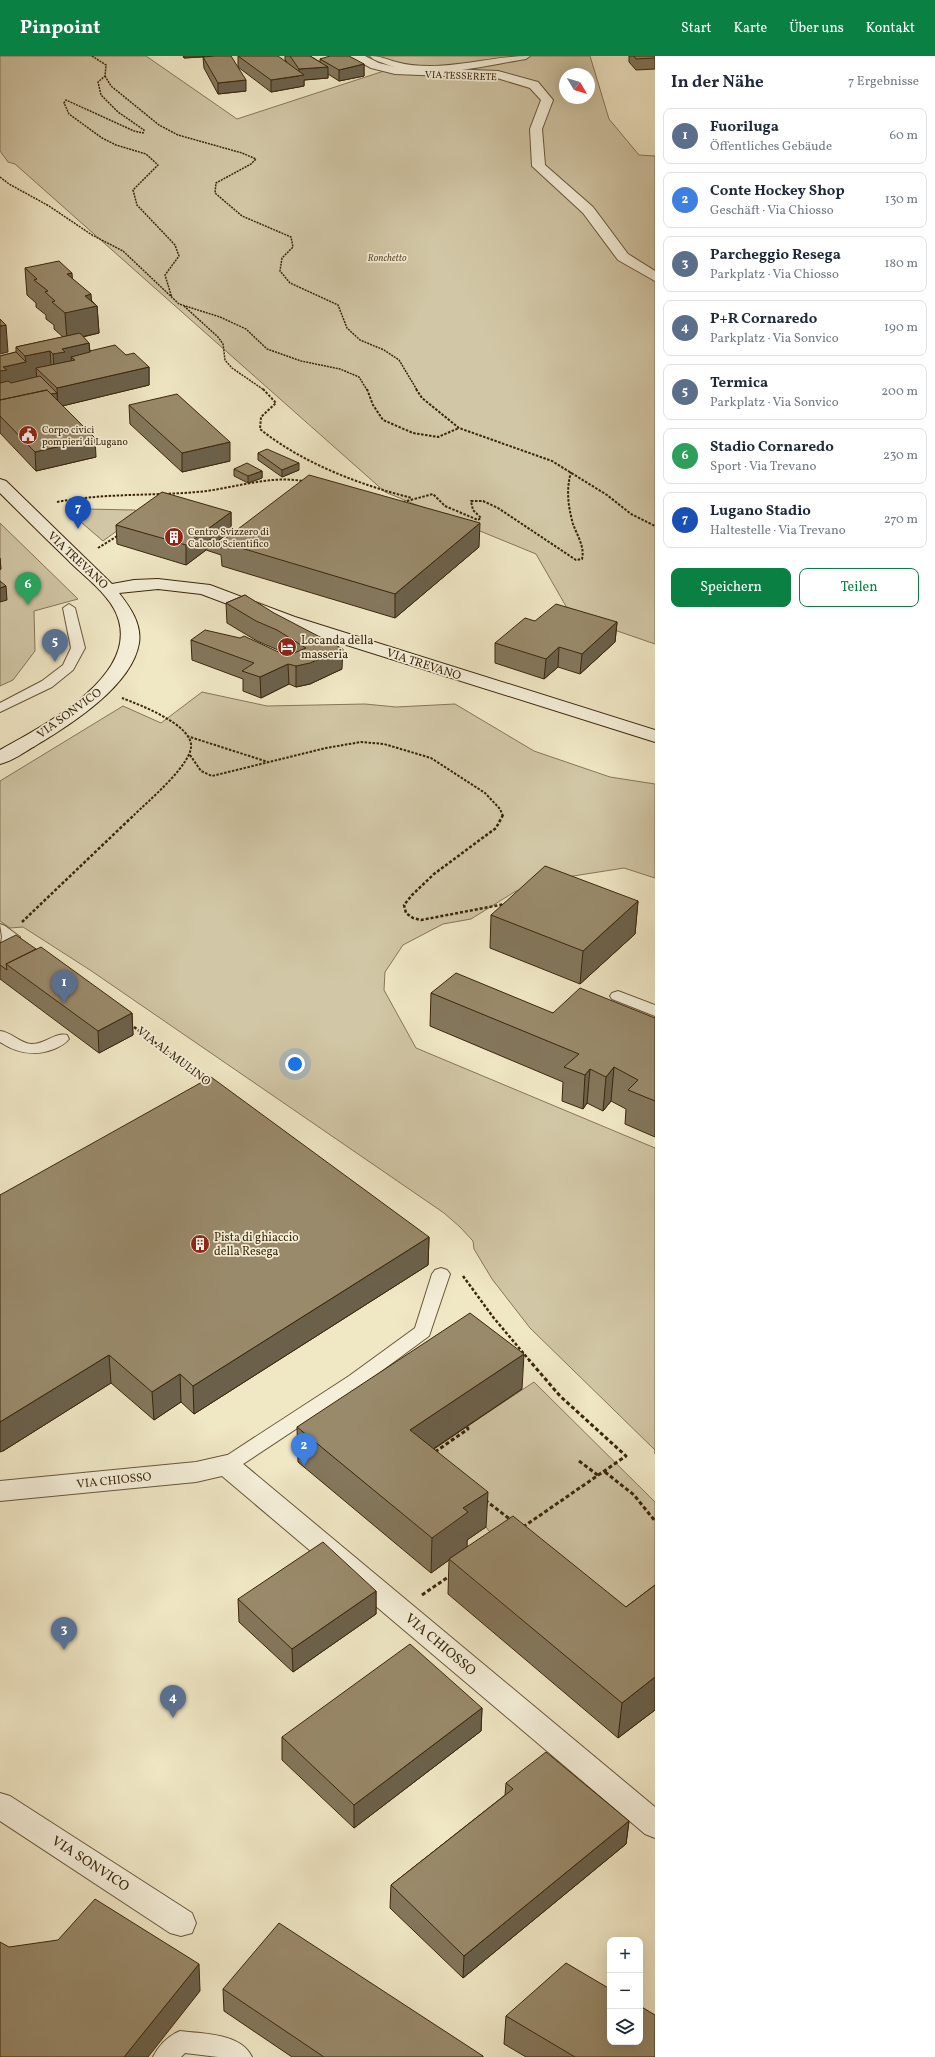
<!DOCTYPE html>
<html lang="de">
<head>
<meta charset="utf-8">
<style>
	:root { --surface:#fff; --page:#f2f2f3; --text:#1f2937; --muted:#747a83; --line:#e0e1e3; --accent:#0b8043 }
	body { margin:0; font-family:Vollkorn,serif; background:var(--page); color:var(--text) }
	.controls { position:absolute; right:12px; bottom:12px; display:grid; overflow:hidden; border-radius:8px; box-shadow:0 4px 16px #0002 }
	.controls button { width:36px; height:36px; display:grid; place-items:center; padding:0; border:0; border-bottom:1px solid var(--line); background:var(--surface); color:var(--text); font:20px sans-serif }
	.compass { position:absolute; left:559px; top:12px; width:36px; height:36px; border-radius:50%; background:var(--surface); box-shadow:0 4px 16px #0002; rotate:128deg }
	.you { position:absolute; left:295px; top:1008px; width:14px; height:14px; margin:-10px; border:3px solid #fff; border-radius:50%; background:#1a73e8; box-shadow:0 0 0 6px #1a73e833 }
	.badge { display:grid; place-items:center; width:26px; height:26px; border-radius:50%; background:var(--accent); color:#fff; font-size:13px; font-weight:700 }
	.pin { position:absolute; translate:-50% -33px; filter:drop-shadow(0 1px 2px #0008) }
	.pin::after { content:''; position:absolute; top:21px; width:14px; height:12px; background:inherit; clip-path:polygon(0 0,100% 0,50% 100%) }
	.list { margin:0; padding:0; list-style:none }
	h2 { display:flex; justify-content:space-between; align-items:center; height:52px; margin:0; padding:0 16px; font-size:17px }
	h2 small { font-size:13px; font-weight:400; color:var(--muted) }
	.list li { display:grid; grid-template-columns:26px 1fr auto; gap:12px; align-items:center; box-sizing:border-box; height:56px; margin:0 8px 8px; padding:0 8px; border:1px solid var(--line); border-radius:8px }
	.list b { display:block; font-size:15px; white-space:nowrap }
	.list p { margin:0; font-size:13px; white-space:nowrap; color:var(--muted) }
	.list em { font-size:13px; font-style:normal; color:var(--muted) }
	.actions { display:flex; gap:8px; padding:12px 16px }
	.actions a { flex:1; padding:9px 0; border:1px solid var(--accent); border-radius:8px; text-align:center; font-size:14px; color:var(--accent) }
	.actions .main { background:var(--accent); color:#fff }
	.icon { flex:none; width:22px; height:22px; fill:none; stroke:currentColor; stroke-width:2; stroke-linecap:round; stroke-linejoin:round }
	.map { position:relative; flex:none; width:655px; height:2001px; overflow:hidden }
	header { display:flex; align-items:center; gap:24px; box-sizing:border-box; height:56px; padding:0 20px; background:var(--accent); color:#fff }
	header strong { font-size:19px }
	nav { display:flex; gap:22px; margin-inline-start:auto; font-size:14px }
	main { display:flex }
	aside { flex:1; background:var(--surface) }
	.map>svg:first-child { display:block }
</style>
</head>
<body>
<header>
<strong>Pinpoint</strong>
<nav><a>Start</a><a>Karte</a><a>Über uns</a><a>Kontakt</a></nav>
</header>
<main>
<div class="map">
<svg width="655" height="2001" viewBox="0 0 655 2001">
	<rect width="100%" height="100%" fill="#f0e7c5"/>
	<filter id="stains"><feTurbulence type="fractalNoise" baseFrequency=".005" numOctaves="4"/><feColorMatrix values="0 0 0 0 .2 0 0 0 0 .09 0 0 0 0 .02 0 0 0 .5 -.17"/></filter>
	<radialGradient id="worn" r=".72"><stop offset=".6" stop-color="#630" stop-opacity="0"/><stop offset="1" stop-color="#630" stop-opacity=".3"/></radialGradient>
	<path fill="#d1c6a5" stroke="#867658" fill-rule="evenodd" d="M0 0H146L237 63 387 14 355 0H590L609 63 639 99 655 100V588L571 559 536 498 385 436 15 108 8 106 0 95ZM565 18H589V42H565Z
		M84 453 135 454 140 458 103 485 75 461 77 456Z
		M0 467 78 543 34 555 35 595 13 624 0 630Z
		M202 636 267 650 365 648 396 651 455 648 534 695 610 721 655 728V822L624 812 567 821 516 835 471 863 443 868 403 889 385 916 384 934 416 992 655 1092V1398V1394L530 1272 492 1223 474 1193 473 1185 460 1171 444 1157 90 914 23 871 10 872 0 865V725L123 650 161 667Z
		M534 1326 655 1446V1561L622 1586 498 1487 486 1471 409 1409Z"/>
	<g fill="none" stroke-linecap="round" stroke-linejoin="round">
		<defs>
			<path id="service" d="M370 0C380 0 386 3 396 6 407 9 418 10 430 10 464 10 496 0 530 0L526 3C481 10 427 26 383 7 378 5 373 4 370 0Z
				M69 548 75 552 85 592 73 614 52 631 0 656V647L42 625 63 609 71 592 63 552Z
				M0 868 5 870 20 881 17 884 0 893 2 881Z
				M618 935 655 949V960L612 943 610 940 612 937Z
				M0 975C11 976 20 987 31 988 45 989 54 976 67 979L69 983C65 988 59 991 54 993 34 1001 17 997 0 986Z
				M441 1212 447 1214 450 1218 429 1280 361 1330 234 1414 227 1416 220 1414 218 1409 220 1404 349 1320 415 1272 432 1218 435 1214Z
				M180 1975C203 1978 241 1977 252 2001H218L185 1997 181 2001H153C159 1989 168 1980 180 1975Z"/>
			<path id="minor" d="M227 1399 236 1402 655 1751V1782L645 1778 222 1420 196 1426 0 1445V1425L196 1406Z
				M0 1737 10 1740 192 1857 196 1867 192 1877 181 1880 170 1877 0 1765Z"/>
			<path id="tertiary" d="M349 0H365L379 7 395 11 498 15 538 26 553 44 542 73 545 109 593 151 628 198 655 215V225L618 204 583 157 532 110 530 73 541 44 530 32 497 22 395 18 371 12Z"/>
			<path id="secondary" d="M0 423 6 425 112 528 134 524 158 523 210 529 295 561 655 674V686L283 569 201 538 158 533 119 537C130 551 142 568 139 587 132 630 70 669 35 690 24 696 13 705 0 708V694C41 671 135 623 119 565 113 540 84 521 67 503 44 481 22 459 0 437Z"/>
		</defs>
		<use href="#service" stroke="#685639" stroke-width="2"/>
		<use href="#minor" stroke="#685639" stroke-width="2"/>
		<use href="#tertiary" stroke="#685639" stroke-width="2"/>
		<use href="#secondary" stroke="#3a260a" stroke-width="2"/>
		<path stroke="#3a260a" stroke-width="1.5" stroke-dasharray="2 1" stroke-linecap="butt" d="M92 0 106 9 105 20 98 26 101 39 118 56 144 74 143 77 134 75 66 44 64 47 69 58 102 82 116 89 146 98 158 109 133 134 137 149 175 189 179 200 165 219 172 242
			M105 20 111 30 159 69 178 79 242 97 256 103 251 108 216 127 215 137 242 160 291 181 293 191 282 202 280 215 290 227 338 249 347 272 360 284 384 294 399 304 417 334
			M0 121 9 128 49 150 92 179 123 195 179 248 220 261 246 273 267 293 301 305 340 313 359 321 367 334
			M184 250 218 281 223 288 225 304 232 312 264 334"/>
		<path stroke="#3a260a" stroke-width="2" stroke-dasharray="2.5 1.5" stroke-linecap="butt" d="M263 333 276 347 261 361 260 373C302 407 360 429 412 442
			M367 333 373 349 383 364 413 377 438 381 459 372
			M416 333 422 342 459 372 552 405 607 439 631 458 655 470
			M57 446C104 437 150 440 197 436 233 433 267 419 303 425
			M403 446 433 438 445 450 478 464 481 462 473 454 471 445H483L498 452 576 504 582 503C585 491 577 479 573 468 568 450 566 434 571 416
			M98 492 119 479
			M122 642C140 649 188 667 191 688 194 707 146 747 133 760
			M187 680 268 706
			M190 699 201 715 212 720 326 692 361 686 384 688 431 702 485 737 500 753 503 760"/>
		<path stroke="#3a260a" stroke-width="2.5" stroke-dasharray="3 2" stroke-linecap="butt" d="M503 759 496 772 434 818 412 839 404 849 406 857 413 862 421 864 505 848
			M22 866 134 759
			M130 968 208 1026
			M463 1220 493 1261 530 1305"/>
		<path stroke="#3a260a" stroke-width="3" stroke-dasharray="4 2.5" stroke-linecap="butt" d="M435 1396 468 1373 467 1371
			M579 1405 599 1420
			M605 1416 634 1439 655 1465
			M485 1444 511 1464
			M523 1471 626 1400 560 1340 529 1304
			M422 1539 451 1519"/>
		<use href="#service" fill="#f5efd9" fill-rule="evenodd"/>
		<use href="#minor" fill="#f5efd9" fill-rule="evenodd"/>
		<use href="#tertiary" fill="#f5efd9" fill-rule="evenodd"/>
		<use href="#secondary" fill="#f5efd9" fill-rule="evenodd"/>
	</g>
	<path fill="#84775c" stroke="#3a260a" d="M183 0H212L246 35 218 38 204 12 203 1 184 2Z
		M238 0 287 6 285 4V0H310L320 6V3L364 8V20L339 25 328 18V22L304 24V30L271 36 238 11Z
		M629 0H655V13L636 14 629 6Z
		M25 212 73 223 92 245 97 250 99 277 83 281 89 287 90 295 126 299 149 311V329L62 350 96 401 36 415 0 377V300L16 296V291L63 281 54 273V269L46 263V259L36 251V247L27 239Z
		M129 349 230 405 182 416 130 368Z
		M258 397 299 414 282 421 258 404Z
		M234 413 262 415V422L248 427 234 420Z
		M231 456V475L218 485 221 486 479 491 395 562 222 510 221 499 206 494 186 509 117 488 116 469Z
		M245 539 342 613 310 628 296 631 289 628 261 642 243 635V623L192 604 191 584 287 600 278 594 257 585 227 567 226 547Z
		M535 565 617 566 615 586 580 618 558 611 544 623 495 607V587Z
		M638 845 635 878 580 928 490 892 491 859Z
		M0 887 36 893 132 957 133 979 99 997 0 923Z
		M431 937 553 957 655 962V1081L625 1068 626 1053 611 1045 603 1055 587 1047 583 1053 562 1045 563 1026 430 970Z
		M0 1139 429 1181 428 1209 194 1358 181 1346 154 1364 111 1327 3 1395Z
		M522 1333 434 1393 486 1471 467 1484V1491L626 1551 655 1529V1654L618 1682 448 1538 449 1504 431 1517 298 1406 297 1371Z
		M376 1535V1558L293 1616 239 1566 238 1543Z
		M482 1652 481 1675 354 1772 282 1704V1681Z
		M506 1727 629 1765 626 1788 463 1922 390 1852 391 1829 505 1739Z
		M223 1933 483 2000V2001H292L224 1955Z
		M506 1960 655 2001H526L504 1988Z"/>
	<path fill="#6b614b" stroke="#3a260a" d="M184 0H212L184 2Z
		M364 8V20L339 25V14Z
		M328 11V22L304 24V30L271 36V24L299 20V13Z
		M246 24V35L218 38V27Z
		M72 217 74 244 67 218Z
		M91 238 92 251 97 250 99 277 67 284 65 257 85 240Z
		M6 269 8 296 0 298V270Z
		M89 287 91 315 75 304 71 301 73 319 55 326 53 298 62 293Z
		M50 295 52 323 36 312 37 326 0 338V315L3 311 26 306 25 300Z
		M149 311V329L58 351 57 332Z
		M57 337 58 350 0 349Z
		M95 382 96 401 36 415 35 396Z
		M230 386V405L182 416V397Z
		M299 407V414L282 421V414Z
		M262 415V422L248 427V420Z
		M231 456V475L212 489 205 487 206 494 186 509V489Z
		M480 467 479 491 395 562V538Z
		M0 502 1 513 0 514Z
		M6 530 7 544 0 546V532Z
		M617 566 615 586 580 618 582 598Z
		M559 591 558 611 544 623 546 603Z
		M343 593 342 613 310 628 296 631V610Z
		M288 608 289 628 261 642 260 621Z
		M638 845 635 878 580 928 583 895Z
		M132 957 133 979 99 997 98 975Z
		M614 1011 611 1045 603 1055 606 1021Z
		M590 1013 587 1047 583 1053 585 1019Z
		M429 1181 428 1209 194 1358 193 1330Z
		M524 1298 522 1333 409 1409 410 1374Z
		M109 1299 111 1327 3 1395 0 1396V1366Z
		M180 1318 181 1346 154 1364 152 1336Z
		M488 1436 486 1471 467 1484V1491L449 1503V1504L431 1517 432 1482 463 1452Z
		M376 1535V1558L293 1616 292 1593Z
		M655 1621V1654L618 1682 622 1647Z
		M482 1652 481 1675 354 1772V1749Z
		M629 1765 626 1788 463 1922 464 1900Z
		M199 1908 200 1935 148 2001H124Z"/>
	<path fill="#998a6b" stroke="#3a260a" d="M215 0H231L246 24 218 27 203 1Z
		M238 0H278L304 19 271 24Z
		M290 0H310L328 11 299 13Z
		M330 0H349L364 8 339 14 320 3Z
		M634 0H655V2L636 3Z
		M59 205 72 217 67 218 91 238 85 240 97 250 65 257 52 246 55 245 45 236 48 235 34 224 37 223 25 212Z
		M0 263 6 269 0 270Z
		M80 277 89 287 62 293 65 296 53 298 50 295 25 300 16 291Z
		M115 289 126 299 134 297 149 311 57 332 36 312 75 304 71 301 90 296V295Z
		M16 296 26 306 3 311 7 314 0 315V300Z
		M40 320 57 337 51 338 47 334 0 344V327L8 325 11 327Z
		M47 334 95 382 35 396 0 360V344Z
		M177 338 230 386 182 397 129 349Z
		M267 393 299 407 282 414 258 397Z
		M247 407 262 415 248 420 234 413Z
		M309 419 480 467 395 538 221 486Z
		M162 436 231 456 186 489 116 469Z
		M211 483 221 486V492L205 487Z
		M0 525 6 530 0 532Z
		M245 539 274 557 343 593 310 607 296 610 288 608 260 621 242 615 254 607 191 584 205 574 240 582 244 580 287 600 306 592 277 574 256 565 226 547Z
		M556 548 617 566 582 598 559 591 546 603 495 587 525 562 535 565Z
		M545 810 638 845 583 895 491 859Z
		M16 879 36 893 6 908 7 914 0 909V887Z
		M41 891 132 957 98 975 6 908Z
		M456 917 553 957 580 932 655 962V1045L628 1034 638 1024 614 1011 606 1021 590 1013 585 1019 564 1011 579 998 431 937Z
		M211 1021 429 1181 193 1330 180 1318 152 1336 109 1299 0 1366V1139Z
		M470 1257 524 1298 410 1374 488 1436 463 1452 468 1456 432 1482 297 1371Z
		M513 1460 626 1551 655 1529V1621L622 1647 449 1503Z
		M323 1486 376 1535 292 1593 238 1543Z
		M410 1588 482 1652 354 1749 282 1681Z
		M546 1696 629 1765 464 1900 391 1829 513 1733 506 1727Z
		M95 1843 199 1908 124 2001H0V1886L9 1891 58 1884Z
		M279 1867 483 2000 482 2001H324L223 1933Z
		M566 1907 610 1933V1986H640V1950L655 1959V2001H575L506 1960Z"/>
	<defs>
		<symbol id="civic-disc" viewBox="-11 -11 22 22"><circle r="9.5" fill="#8f2418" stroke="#f5efd9"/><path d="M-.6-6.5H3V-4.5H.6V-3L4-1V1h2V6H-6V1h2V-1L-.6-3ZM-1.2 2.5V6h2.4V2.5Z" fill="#fff"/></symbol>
		<symbol id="building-disc" viewBox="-11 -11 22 22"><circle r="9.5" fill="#8f2418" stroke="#f5efd9"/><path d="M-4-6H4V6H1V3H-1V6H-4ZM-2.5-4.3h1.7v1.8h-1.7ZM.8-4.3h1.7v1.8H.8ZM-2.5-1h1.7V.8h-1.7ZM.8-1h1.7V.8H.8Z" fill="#fff"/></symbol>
		<symbol id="hotel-disc" viewBox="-11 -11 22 22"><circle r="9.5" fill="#8f2418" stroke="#f5efd9"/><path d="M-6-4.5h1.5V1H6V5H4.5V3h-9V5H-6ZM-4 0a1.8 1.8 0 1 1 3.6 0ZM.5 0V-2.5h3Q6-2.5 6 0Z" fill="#fff"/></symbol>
	</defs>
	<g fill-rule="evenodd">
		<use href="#civic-disc" x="17" y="368" width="22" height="22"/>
		<use href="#building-disc" x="163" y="470" width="22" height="22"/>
		<use href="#hotel-disc" x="276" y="580" width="22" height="22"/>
		<use href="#building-disc" x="189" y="1177" width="22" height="22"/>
	</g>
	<g text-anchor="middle" stroke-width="3.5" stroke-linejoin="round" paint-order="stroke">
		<g font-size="10" fill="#3a260a" stroke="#f5efd9">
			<text transform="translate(461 19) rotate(2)" y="4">VIA TESSERETE</text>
		</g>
		<g font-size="10" font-style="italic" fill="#604e31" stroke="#f5efd9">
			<text x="387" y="205">Ronchetto</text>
		</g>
		<g font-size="10" fill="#3a260a" stroke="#f5efd9" text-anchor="start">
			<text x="42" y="377">Corpo civici<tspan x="42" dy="12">pompieri di Lugano</tspan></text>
			<text x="188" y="479">Centro Svizzero di<tspan x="188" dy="12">Calcolo Scientifico</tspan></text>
		</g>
		<g font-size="12" fill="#3a260a" stroke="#f5efd9">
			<text transform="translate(78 504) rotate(43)" y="4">VIA TREVANO</text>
			<text transform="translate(424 608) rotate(18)" y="4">VIA TREVANO</text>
			<text transform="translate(69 657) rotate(-36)" y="4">VIA SONVICO</text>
			<text transform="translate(174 1000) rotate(37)" y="4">VIA AL MULINO</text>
			<text transform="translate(114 1424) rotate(-6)" y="4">VIA CHIOSSO</text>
		</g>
		<g font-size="12" fill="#3a260a" stroke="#f5efd9" text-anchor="start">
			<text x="301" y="588">Locanda della<tspan x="301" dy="14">masseria</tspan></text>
			<text x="214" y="1185">Pista di ghiaccio<tspan x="214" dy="14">della Resega</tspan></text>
		</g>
		<g font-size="14" fill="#3a260a" stroke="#f5efd9">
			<text transform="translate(441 1588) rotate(40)" y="5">VIA CHIOSSO</text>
			<text transform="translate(91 1807) rotate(33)" y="5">VIA SONVICO</text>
		</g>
	</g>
	<rect width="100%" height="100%" filter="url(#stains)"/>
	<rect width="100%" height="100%" fill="url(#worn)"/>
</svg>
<div class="controls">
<button>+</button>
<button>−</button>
<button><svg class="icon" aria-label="layers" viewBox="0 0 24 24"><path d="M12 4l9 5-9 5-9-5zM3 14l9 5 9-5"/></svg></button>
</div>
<svg class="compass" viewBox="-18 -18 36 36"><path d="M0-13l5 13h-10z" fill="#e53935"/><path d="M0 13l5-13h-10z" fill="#747a83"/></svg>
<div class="you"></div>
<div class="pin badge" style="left:64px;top:947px;background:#5c6f8a">1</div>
<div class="pin badge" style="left:304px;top:1410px;background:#3f7fe0">2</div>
<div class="pin badge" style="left:64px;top:1594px;background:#5c6f8a">3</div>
<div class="pin badge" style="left:173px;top:1662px;background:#5c6f8a">4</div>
<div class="pin badge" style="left:55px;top:606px;background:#5c6f8a">5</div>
<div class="pin badge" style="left:28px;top:549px;background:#2e9e5b">6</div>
<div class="pin badge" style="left:78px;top:473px;background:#1a4fb4">7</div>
</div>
<aside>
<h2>In der Nähe<small>7 Ergebnisse</small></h2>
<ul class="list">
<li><span class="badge" style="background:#5c6f8a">1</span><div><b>Fuoriluga</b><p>Öffentliches Gebäude</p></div><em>60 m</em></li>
<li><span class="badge" style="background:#3f7fe0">2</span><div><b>Conte Hockey Shop</b><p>Geschäft · Via Chiosso</p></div><em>130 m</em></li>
<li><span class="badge" style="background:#5c6f8a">3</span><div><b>Parcheggio Resega</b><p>Parkplatz · Via Chiosso</p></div><em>180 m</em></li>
<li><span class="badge" style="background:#5c6f8a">4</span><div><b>P+R Cornaredo</b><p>Parkplatz · Via Sonvico</p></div><em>190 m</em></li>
<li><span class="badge" style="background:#5c6f8a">5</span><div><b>Termica</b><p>Parkplatz · Via Sonvico</p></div><em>200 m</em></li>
<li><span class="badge" style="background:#2e9e5b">6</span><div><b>Stadio Cornaredo</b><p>Sport · Via Trevano</p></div><em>230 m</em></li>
<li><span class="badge" style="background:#1a4fb4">7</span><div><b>Lugano Stadio</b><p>Haltestelle · Via Trevano</p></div><em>270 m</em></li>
</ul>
<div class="actions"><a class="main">Speichern</a><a>Teilen</a></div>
</aside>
</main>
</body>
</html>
